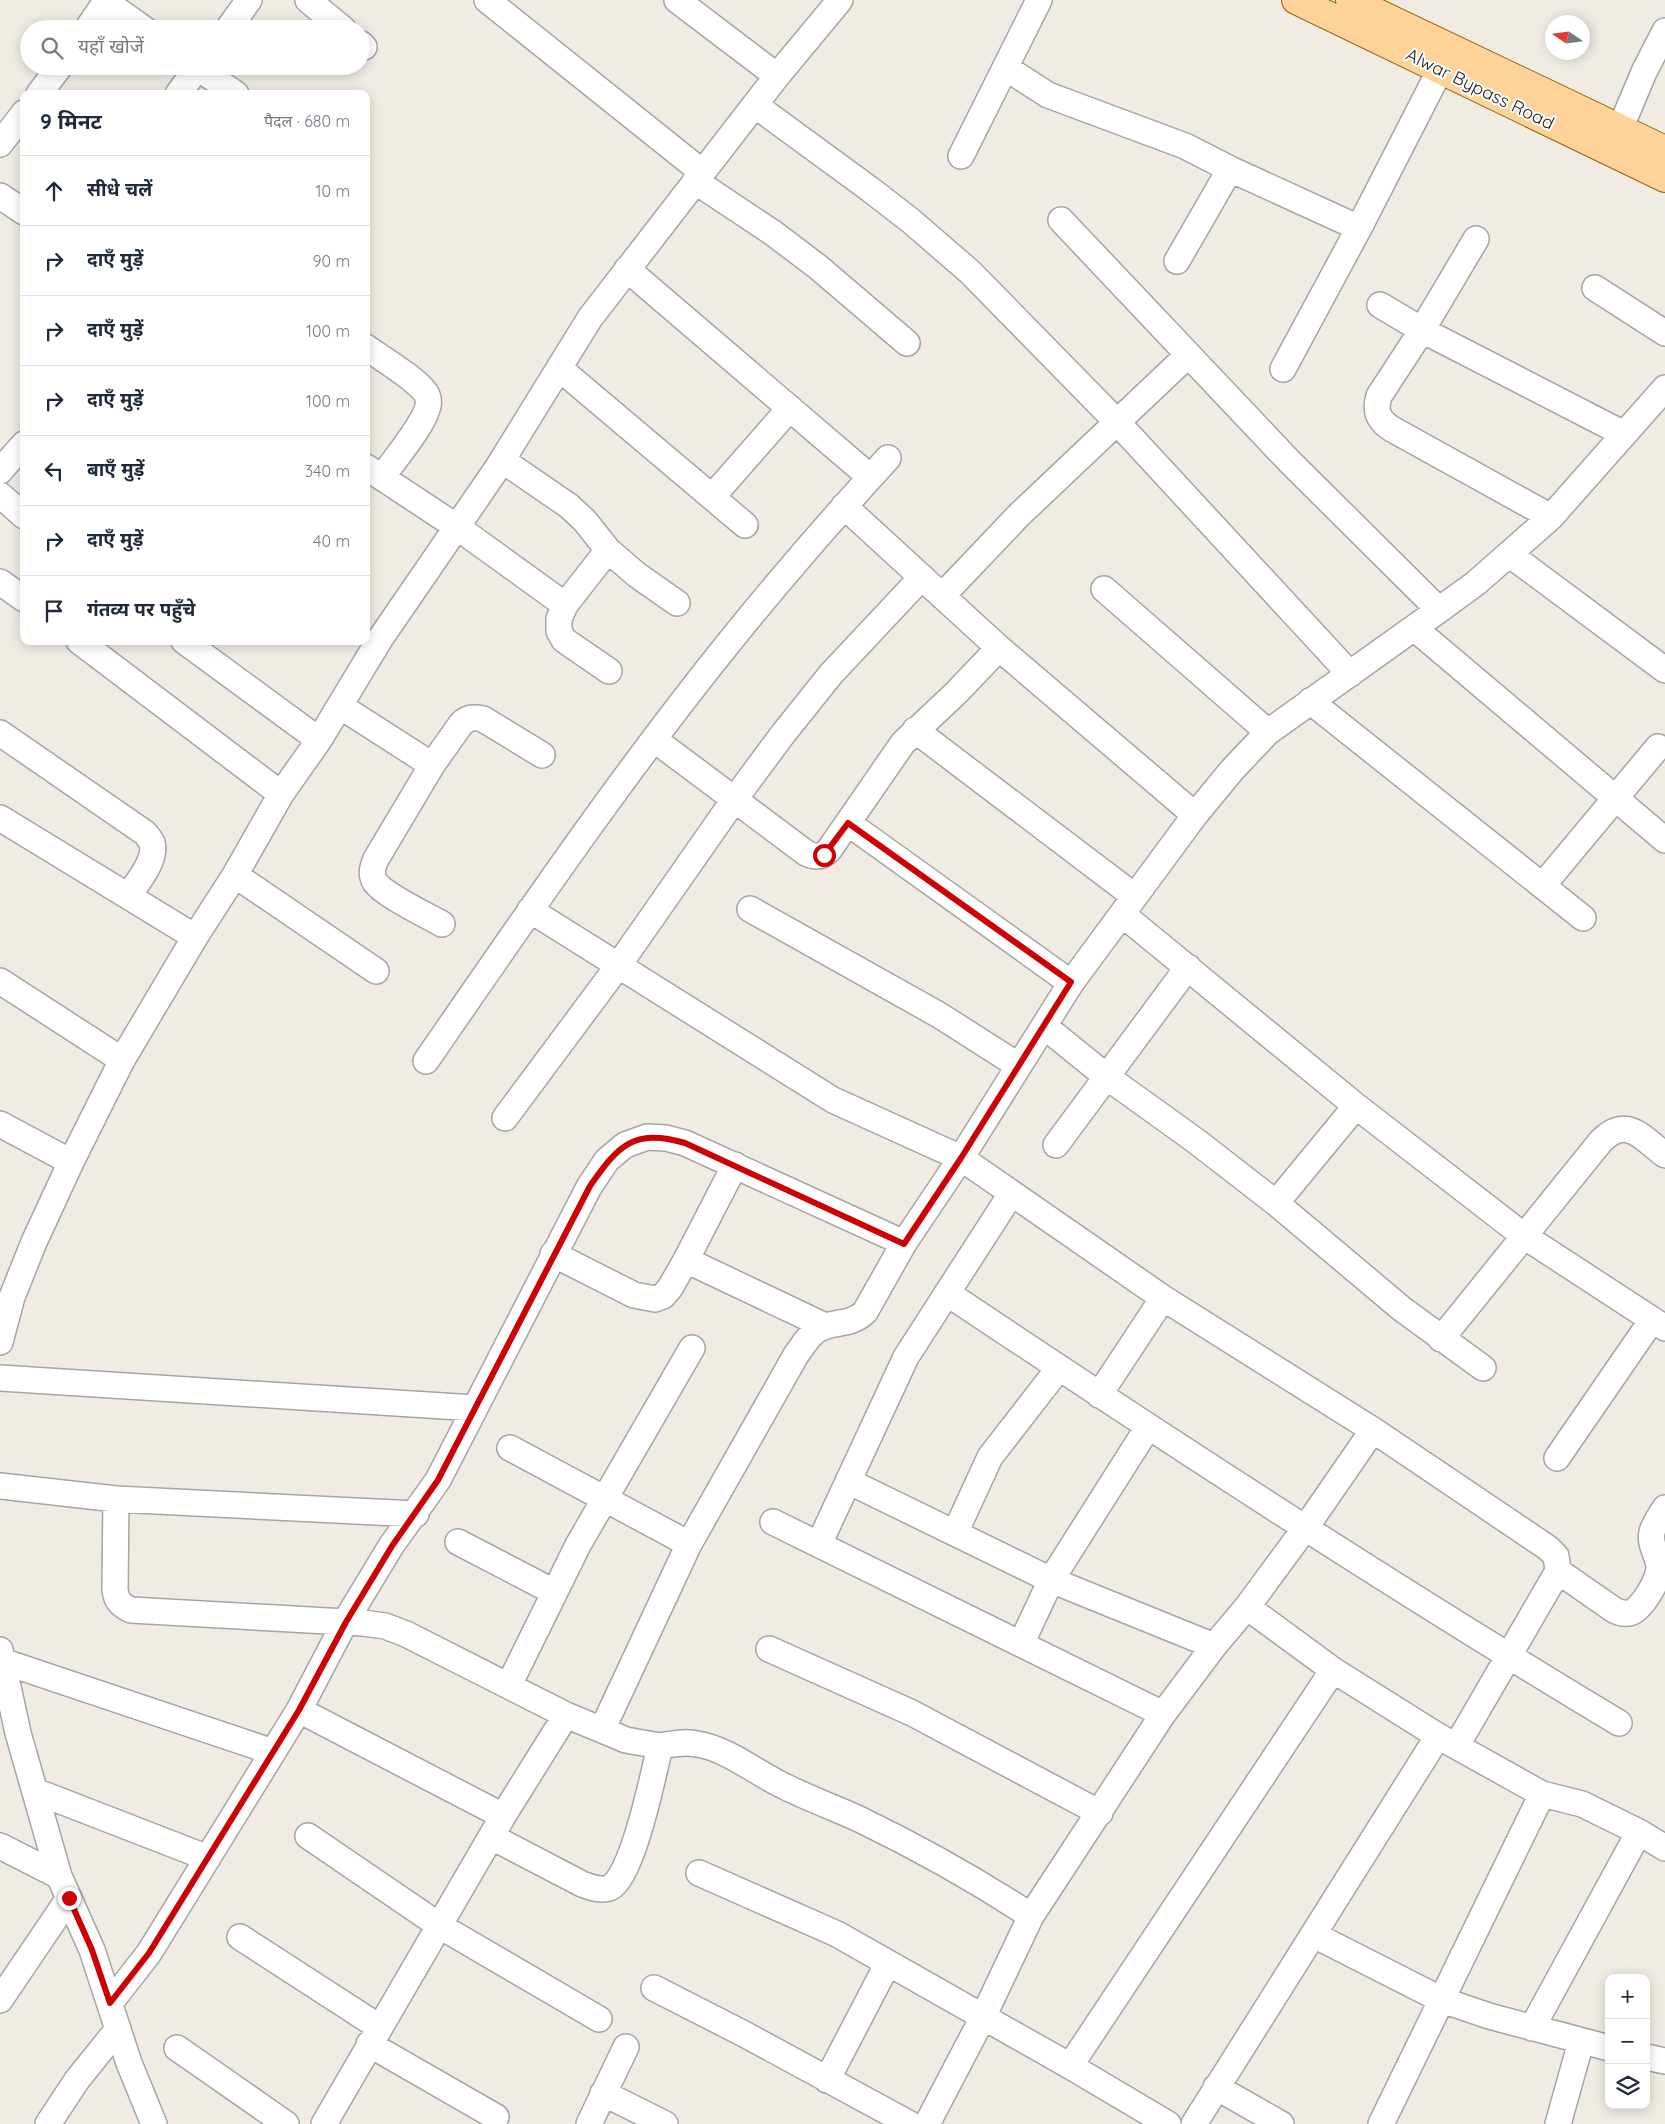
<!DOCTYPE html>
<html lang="hi">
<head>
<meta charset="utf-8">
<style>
	:root { --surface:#fff; --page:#f2f2f3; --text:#1f2937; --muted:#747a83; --line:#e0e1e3 }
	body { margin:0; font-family:Quicksand,"Noto Sans Devanagari",sans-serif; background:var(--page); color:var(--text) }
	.controls { position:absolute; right:15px; bottom:15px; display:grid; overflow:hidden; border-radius:10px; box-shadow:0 2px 12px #0003 }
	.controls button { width:45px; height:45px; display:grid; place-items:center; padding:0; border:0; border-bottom:1px solid var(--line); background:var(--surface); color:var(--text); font:25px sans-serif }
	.compass { position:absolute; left:1545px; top:15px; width:45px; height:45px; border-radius:50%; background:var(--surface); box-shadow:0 2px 12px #0003; rotate:283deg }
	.stop { position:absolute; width:15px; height:15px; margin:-11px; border:4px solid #cd0003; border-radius:50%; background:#fff }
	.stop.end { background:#cd0003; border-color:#fff; box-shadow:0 1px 5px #0008 }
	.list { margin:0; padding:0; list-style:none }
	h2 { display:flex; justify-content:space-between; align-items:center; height:65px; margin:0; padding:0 20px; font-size:21px }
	h2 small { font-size:16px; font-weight:400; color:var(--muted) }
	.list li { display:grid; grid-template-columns:32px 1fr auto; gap:15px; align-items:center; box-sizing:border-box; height:70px; padding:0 20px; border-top:1px solid var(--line) }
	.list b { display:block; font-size:19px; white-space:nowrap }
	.list em { font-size:16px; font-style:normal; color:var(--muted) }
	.icon { flex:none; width:28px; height:28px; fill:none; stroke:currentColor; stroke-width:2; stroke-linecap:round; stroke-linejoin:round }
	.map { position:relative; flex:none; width:1665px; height:2124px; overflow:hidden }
	.search { position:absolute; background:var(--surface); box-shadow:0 2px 12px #0003; left:20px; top:20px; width:350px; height:55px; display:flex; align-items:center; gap:12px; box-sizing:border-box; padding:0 18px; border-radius:28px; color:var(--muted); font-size:19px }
	.panel { position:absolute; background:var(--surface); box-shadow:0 2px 12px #0003; left:20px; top:90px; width:350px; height:555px; border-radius:10px }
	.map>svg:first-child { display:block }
</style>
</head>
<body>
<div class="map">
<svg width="1665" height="2124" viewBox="0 0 1665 2124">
	<rect width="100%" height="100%" fill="#f0ece4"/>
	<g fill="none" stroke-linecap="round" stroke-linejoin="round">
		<defs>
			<path id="minor" d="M308 0 343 29
				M487 0 702 172
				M677 0 777 76
				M106 2 144 29
				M87 29 107 0
				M228 29 249 0
				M361 44 364 47
				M195 66 236 94
				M1006 68 1048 95 1185 146 1230 169 1359 228
				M39 94 60 66
				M178 94 199 66
				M755 105 871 190 911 221 970 272 1117 422 1350 674
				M1620 129 1644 72 1665 31
				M0 144 24 113
				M961 156 1039 0
				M695 181 773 233 818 267 907 343
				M0 196 24 212
				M1061 220 1289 461 1439 610
				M1476 239 1422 330 1379 396C1374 412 1379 421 1392 429L1551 517
				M1177 261 1230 169
				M627 269 870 477
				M1595 288 1665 333
				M1380 305 1422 330 1624 434
				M366 347C381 358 415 378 425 392 428 396 429 401 428 406 424 425 394 460 382 477
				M559 368 745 525
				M1283 369 1359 228 1440 70
				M502 460 569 506 585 521 608 550 637 575 677 603
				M366 467 457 527 565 605
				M0 471 24 444
				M0 495 24 516
				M712 497 790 408
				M844 506 999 648 1195 815
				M608 550 565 605 559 619V631L564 640 609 671
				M1509 554 1665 670
				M0 582 24 599
				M1104 589 1268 732
				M942 596 1019 515 1188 355
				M1414 628 1665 840
				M79 641 281 794
				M184 641 319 740
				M1310 701 1583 918
				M340 706 432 765
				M915 730 1134 896
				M0 733 145 833C147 836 151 840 152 843 157 860 137 883 128 896
				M655 740 806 853C816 858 822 857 829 850L903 743 956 693 999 648
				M0 818 195 937
				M848 823 1071 983
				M235 875 376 971
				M1543 885 1658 747
				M750 909 939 1015 1019 1066
				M530 910 833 1100 961 1158 1163 1298 1373 1430 1548 1548 1556 1556 1558 1571 1457 1745
				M1122 914 1356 1106 1524 1236 1665 1328
				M442 924C426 915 384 895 375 882 370 874 373 866 376 859L432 765 461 724C468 717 474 717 483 719L542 755
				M0 981 122 1060
				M1044 1026 1107 1077 1196 1141 1276 1203 1402 1309 1483 1368
				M426 1061C524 919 622 775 731 640 781 578 834 517 888 458
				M505 1118 618 966 734 800 783 734 831 674 922 577
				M0 1124 71 1162
				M1056 1145 1188 967
				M1276 1203 1356 1106
				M553 1254 634 1295 655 1299 663 1296 670 1288 686 1260 735 1165
				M686 1260 825 1326
				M947 1293C1168 1441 1391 1586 1619 1723
				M1441 1339 1601 1141C1627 1115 1642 1138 1665 1155
				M0 1342 12 1297 34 1242 71 1162 122 1060 195 937 235 875 281 794 319 740 380 639 498 467 590 318 777 76 840 0
				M0 1378 475 1408
				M1099 1395 1163 1298
				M510 1448 689 1544
				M1557 1458 1652 1320
				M848 1481 1051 1580 1214 1646
				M0 1486 116 1499 416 1514
				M116 1499 115 1589C116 1600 120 1605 131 1610L363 1623 385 1626 406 1634 566 1715 626 1740 660 1746C654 1772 632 1880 609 1888 600 1891 590 1887 582 1884L492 1837
				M773 1522 1163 1714
				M955 1533 990 1457 1059 1368
				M458 1542 554 1592
				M819 1544 906 1357 1011 1194
				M1558 1571 1614 1610C1618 1612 1623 1614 1629 1613 1641 1611 1660 1579 1659 1566 1658 1555 1649 1545 1652 1532 1654 1524 1660 1516 1665 1508
				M1247 1607 1333 1670 1438 1736 1542 1794 1582 1804 1639 1832 1665 1848
				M1021 1644 1051 1580 1148 1427
				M769 1649 912 1713 1100 1813
				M0 1650 18 1733 59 1876 92 1950 129 2063 154 2124
				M2 1661 273 1752
				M509 1685 578 1545 692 1348
				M299 1710 503 1816
				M602 1730 689 1544 796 1355C802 1347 808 1336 817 1330 833 1320 849 1327 865 1312L904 1243 961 1158 1071 983 1195 815 1232 770 1268 732 1439 610 1476 583 1509 554 1551 517 1665 388
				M660 1746C673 1744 684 1741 697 1744 729 1749 757 1774 786 1787 810 1799 835 1808 859 1819 919 1848 976 1880 1031 1916
				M35 1791 208 1858
				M308 1836 440 1926 599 2019
				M0 1846 59 1876
				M699 1873 837 1934 1070 2066 1168 2124
				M1314 1935 1442 2000 1489 2016 1609 2048
				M240 1937 379 2027
				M654 1988 746 2035 910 2124
				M0 2000 69 1898
				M110 2003 149 1953 299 1710 345 1622 391 1546 438 1480 589 1187 607 1160 625 1145 647 1137 666 1138 685 1143 904 1243
				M1532 2028 1639 1832
				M369 2044 496 2117
				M177 2048 286 2124
				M1646 2057 1665 2061
				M1070 2066 1333 1670
				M827 2080 888 1963
				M1216 2087 1281 2124
				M603 2093 665 2124
				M48 2124 77 2080 118 2029
				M324 2124 503 1816 566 1715
				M589 2124 626 2047
				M927 2124 983 2017 1031 1916 1163 1714 1214 1646 1247 1607 1306 1527 1373 1430
				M1194 2124 1438 1736
				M1381 2124 1542 1794
				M1558 2124 1581 2042"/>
			<path id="major" d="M1296 0 1665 178
				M1350 0 1665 150"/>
		</defs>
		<use href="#minor" stroke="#a5a5a5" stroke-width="28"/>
		<use href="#major" stroke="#996400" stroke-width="30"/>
		<use href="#minor" stroke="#fff" stroke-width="25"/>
		<use href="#major" stroke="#ffd29a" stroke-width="28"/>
	</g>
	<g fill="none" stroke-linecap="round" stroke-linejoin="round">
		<path stroke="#cd0003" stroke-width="6" d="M69 1898 92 1950 110 2003 149 1953 299 1710 346 1622 392 1546 438 1480 590 1186C618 1146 633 1128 685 1143L904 1244 961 1158 1071 982 848 823 824 855"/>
	</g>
	<g text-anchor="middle" stroke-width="4" stroke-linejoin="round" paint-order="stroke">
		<g font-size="18" fill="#1e1e1e" stroke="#fff">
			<text transform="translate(1480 89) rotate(26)" y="6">Alwar Bypass Road</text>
		</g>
	</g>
</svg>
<div class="controls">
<button>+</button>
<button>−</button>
<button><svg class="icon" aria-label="layers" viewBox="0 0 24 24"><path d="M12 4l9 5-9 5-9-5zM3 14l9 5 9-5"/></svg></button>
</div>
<svg class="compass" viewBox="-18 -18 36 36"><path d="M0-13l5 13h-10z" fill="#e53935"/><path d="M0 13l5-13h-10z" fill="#747a83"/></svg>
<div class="stop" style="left:824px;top:855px"></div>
<div class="stop end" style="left:69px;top:1898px"></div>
<div class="search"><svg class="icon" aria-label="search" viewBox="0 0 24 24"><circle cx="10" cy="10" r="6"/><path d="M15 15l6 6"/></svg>यहाँ खोजें</div>
<section class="panel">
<h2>9 मिनट<small>पैदल · 680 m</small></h2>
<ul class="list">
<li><svg class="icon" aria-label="ahead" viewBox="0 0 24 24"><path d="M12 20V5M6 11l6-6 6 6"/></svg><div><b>सीधे चलें</b></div><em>10 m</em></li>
<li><svg class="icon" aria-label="right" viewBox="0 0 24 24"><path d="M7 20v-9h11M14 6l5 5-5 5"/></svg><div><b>दाएँ मुड़ें</b></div><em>90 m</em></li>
<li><svg class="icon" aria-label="right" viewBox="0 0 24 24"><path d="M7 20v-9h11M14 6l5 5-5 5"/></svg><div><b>दाएँ मुड़ें</b></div><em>100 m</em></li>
<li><svg class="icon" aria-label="right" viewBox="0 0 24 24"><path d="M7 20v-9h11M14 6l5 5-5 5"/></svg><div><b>दाएँ मुड़ें</b></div><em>100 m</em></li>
<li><svg class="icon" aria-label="left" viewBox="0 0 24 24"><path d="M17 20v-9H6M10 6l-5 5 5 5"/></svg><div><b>बाएँ मुड़ें</b></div><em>340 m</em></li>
<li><svg class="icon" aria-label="right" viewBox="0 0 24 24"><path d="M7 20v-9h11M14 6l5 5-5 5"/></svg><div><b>दाएँ मुड़ें</b></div><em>40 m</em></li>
<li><svg class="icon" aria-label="arrive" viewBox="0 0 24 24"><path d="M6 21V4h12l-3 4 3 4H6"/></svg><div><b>गंतव्य पर पहुँचे</b></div></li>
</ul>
</section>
</div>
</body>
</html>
